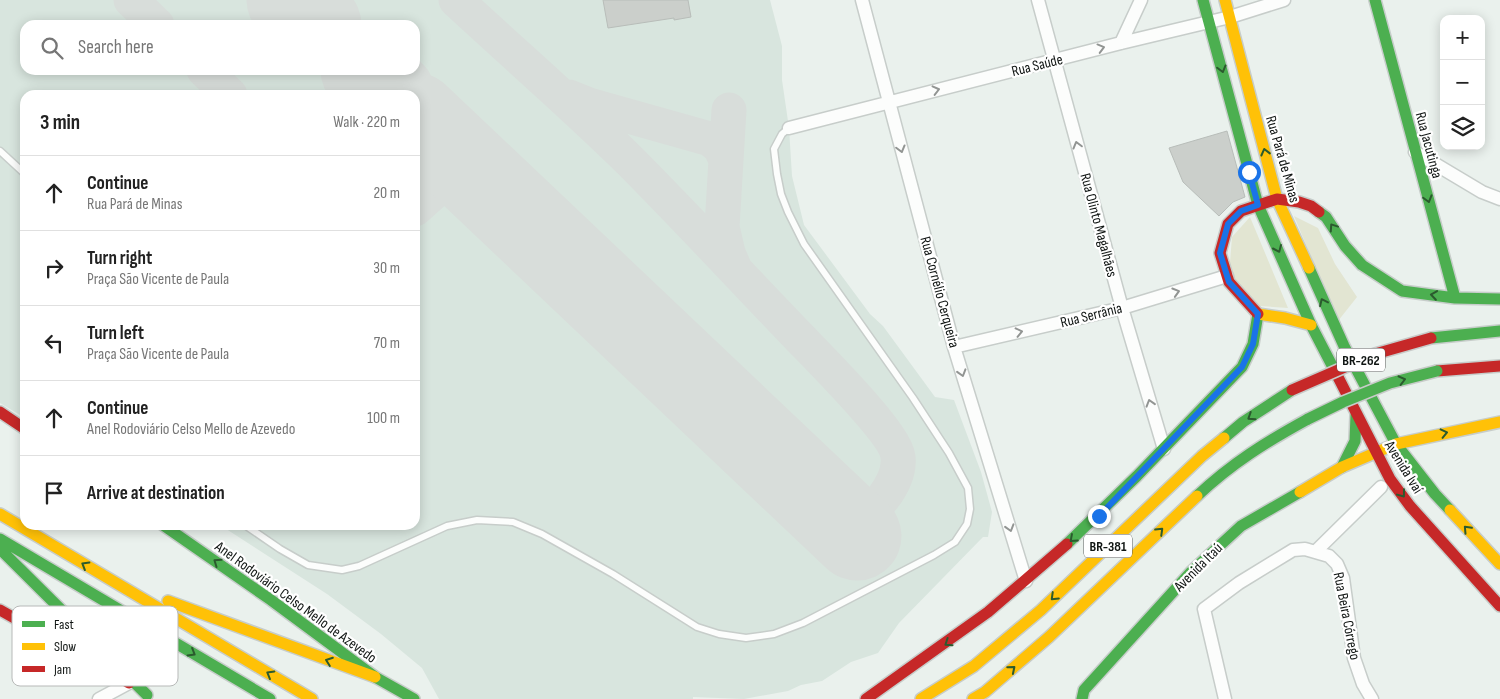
<!DOCTYPE html>
<html lang="en">
<head>
<meta charset="utf-8">
<style>
	:root { --surface:#fff; --page:#f6f6f6; --text:#222; --muted:#767676; --line:#e0e0e0 }
	body { margin:0; font-family:"Sofia Sans Condensed",sans-serif; background:var(--page); color:var(--text) }
	.controls { position:absolute; right:15px; top:15px; display:grid; overflow:hidden; border-radius:10px; box-shadow:0 2px 12px #0003 }
	.controls button { width:45px; height:45px; display:grid; place-items:center; padding:0; border:0; border-bottom:1px solid var(--line); background:var(--surface); color:var(--text); font:25px sans-serif }
	.stop { position:absolute; width:15px; height:15px; margin:-11px; border:4px solid #1a73e8; border-radius:50%; background:#fff }
	.stop.end { background:#1a73e8; border-color:#fff; box-shadow:0 1px 5px #0008 }
	.list { margin:0; padding:0; list-style:none }
	h2 { display:flex; justify-content:space-between; align-items:center; height:65px; margin:0; padding:0 20px; font-size:21px }
	h2 small { font-size:16px; font-weight:400; color:var(--muted) }
	.list li { display:grid; grid-template-columns:32px 1fr auto; gap:15px; align-items:center; box-sizing:border-box; height:75px; padding:0 20px; border-top:1px solid var(--line) }
	.list b { display:block; font-size:19px; white-space:nowrap }
	.list p { margin:0; font-size:16px; white-space:nowrap; color:var(--muted) }
	.list em { font-size:16px; font-style:normal; color:var(--muted) }
	.icon { flex:none; width:28px; height:28px; fill:none; stroke:currentColor; stroke-width:2; stroke-linecap:round; stroke-linejoin:round }
	.map { position:relative; flex:none; width:1500px; height:699px; overflow:hidden }
	.search { position:absolute; background:var(--surface); box-shadow:0 2px 12px #0003; left:20px; top:20px; width:400px; height:55px; display:flex; align-items:center; gap:12px; box-sizing:border-box; padding:0 18px; border-radius:15px; color:var(--muted); font-size:19px }
	.panel { position:absolute; background:var(--surface); box-shadow:0 2px 12px #0003; left:20px; top:90px; width:400px; height:440px; border-radius:15px }
	.map>svg:first-child { display:block }
</style>
</head>
<body>
<div class="map">
<svg width="1500" height="699" viewBox="0 0 1500 699">
	<rect width="100%" height="100%" fill="#eaf1ed"/>
	<path fill="#d8e5de" fill-rule="evenodd" d="M0 0H770L782 46V80L789 128 792 176 804 225 870 314 883 326 935 397 954 400 981 472 992 512 988 537H983L899 623 878 653 851 662 822 681 801 685 788 691 744 699 693 697V699H439L422 668 381 634 327 594 220 525H415V95H25V418L0 403ZM25 25H415V70H25Z"/>
	<path fill="#e2e5d2" d="M1294 216 1318 228 1335 264 1357 297 1338 321Z
		M1250 217 1288 308 1260 306 1229 275 1232 237Z"/>
	<g fill="none" stroke-linecap="round" stroke-linejoin="round">
		<path stroke="#d8ddda" stroke-width="35" d="M131 0 157 25
			M456 0C513 53 572 104 628 159 686 217 741 277 798 336 817 356 896 434 898 457 901 484 871 516 849 528
			M204 70 230 95
			M569 97 589 105 710 139 720 147 726 160
			M729 110 722 227 728 253 734 267
			M415 209 453 175 457 157"/>
		<path stroke="#d8ddda" stroke-width="89" d="M291 0 317 25
			M365 70 391 95
			M415 117 857 536"/>
	</g>
	<path fill="#cbcfcb" stroke="#b8bdb9" d="M603 0H688L691 17 674 20V18L608 28Z
		M1227 131 1245 197 1233 202 1219 216 1183 182 1169 148Z"/>
	<g fill="none" stroke-linecap="round" stroke-linejoin="round">
		<defs>
			<path id="lane" d="M0 151 25 174
				M245 525 280 549 308 565 342 570 359 566 447 526 477 520 513 522 542 534 613 574 697 627 719 634 746 638 774 634 803 623 934 555 955 542 967 524 970 509 968 488 949 453 913 398 804 244 788 212 781 194 777 174 774 149 782 134 789 128"/>
			<path id="street" d="M862 0 954 347 1026 581
				M1038 0 1122 308 1164 449
				M1121 43 1141 0
				M789 128 1121 43 1230 17 1284 0
				M1415 152 1482 192 1500 199
				M954 347 1122 308 1227 276
				M1315 552 1381 487
				M99 699 129 683
				M1225 699 1204 609 1239 583 1293 550 1305 549 1329 556 1337 564 1343 578 1354 658 1363 684 1372 699"/>
			<path id="fast" d="M1203 0 1258 205 1311 325 1338 377
				M1375 0 1455 298
				M1319 212 1326 217 1345 246 1362 265 1402 291 1455 298 1500 299
				M1309 268 1344 346 1396 444 1435 494 1450 510
				M1431 338 1500 331
				M1224 438 1243 422 1292 390
				M1342 467 1355 441 1356 415
				M1197 496C1232 463 1266 442 1308 419
				M163 525 271 600 375 677 414 699
				M0 539 270 699
				M1067 544 1137 476 1242 367 1253 344 1258 314
				M1 550 147 695
				M1082 699 1084 690 1191 572 1241 526 1300 492"/>
			<path id="slow" d="M1225 0 1277 199 1309 268
				M1258 314 1285 318 1311 325
				M1300 492 1342 467 1396 444 1500 422
				M1450 510 1500 564
				M0 514 312 699
				M168 601 375 677
				M921 699 974 666 1041 610 1202 456 1224 438
				M973 699 985 692 1049 637 1197 496"/>
			<path id="jam" d="M1258 314 1229 282 1220 253 1228 224 1241 211 1277 199 1299 202 1311 206 1319 212
				M1437 371 1500 366
				M1338 377 1390 479 1410 506 1500 606
				M0 412 25 429
				M0 610 129 683
				M866 699 988 612 1067 544"/>
		</defs>
		<use href="#lane" stroke="#c7cdca" stroke-width="9"/>
		<use href="#street" stroke="#c7cdca" stroke-width="15"/>
		<use href="#fast" stroke="#c7cdca" stroke-width="14"/>
		<use href="#slow" stroke="#c7cdca" stroke-width="14"/>
		<use href="#jam" stroke="#c7cdca" stroke-width="14"/>
		<use href="#lane" stroke="#fcfdfc" stroke-width="6"/>
		<use href="#street" stroke="#fcfdfc" stroke-width="12"/>
		<use href="#fast" stroke="#4caf50" stroke-width="11"/>
		<use href="#slow" stroke="#ffc107" stroke-width="11"/>
		<use href="#jam" stroke="#c62828" stroke-width="11"/>
		<defs>
			<path id="fast-bridge" d="M1308 419 1343 402 1390 383 1437 371"/>
			<path id="jam-bridge" d="M1292 390 1375 354 1431 338"/>
		</defs>
		<use href="#fast-bridge" stroke="#c8cbc9" stroke-width="14" stroke-linecap="butt"/>
		<use href="#jam-bridge" stroke="#c8cbc9" stroke-width="14" stroke-linecap="butt"/>
		<use href="#fast-bridge" stroke="#4caf50" stroke-width="11"/>
		<use href="#jam-bridge" stroke="#c62828" stroke-width="11"/>
	</g>
	<defs><path id="oneway-chevron" d="M-2-3.5L2.5 0L-2 3.5" fill="none" stroke-width="1.6" stroke-linecap="round" stroke-linejoin="round" transform="scale(1.25)"/></defs>
	<g stroke="#929593">
		<use href="#oneway-chevron" transform="translate(1101 48) rotate(-15)"/>
		<use href="#oneway-chevron" transform="translate(936 90) rotate(-14)"/>
		<use href="#oneway-chevron" transform="translate(1077 145) rotate(-105)"/>
		<use href="#oneway-chevron" transform="translate(901 149) rotate(75)"/>
		<use href="#oneway-chevron" transform="translate(1176 292) rotate(-17)"/>
		<use href="#oneway-chevron" transform="translate(1019 332) rotate(-13)"/>
		<use href="#oneway-chevron" transform="translate(962 373) rotate(73)"/>
		<use href="#oneway-chevron" transform="translate(1150 403) rotate(-107)"/>
		<use href="#oneway-chevron" transform="translate(1010 528) rotate(73)"/>
	</g>
	<g stroke="#2b5a2e">
		<use href="#oneway-chevron" transform="translate(1222 69) rotate(75)"/>
		<use href="#oneway-chevron" transform="translate(1265 152) rotate(-104)"/>
		<use href="#oneway-chevron" transform="translate(1428 199) rotate(74)"/>
		<use href="#oneway-chevron" transform="translate(1333 227) rotate(-124)"/>
		<use href="#oneway-chevron" transform="translate(1278 249) rotate(66)"/>
		<use href="#oneway-chevron" transform="translate(1434 295) rotate(-172)"/>
		<use href="#oneway-chevron" transform="translate(1323 302) rotate(-115)"/>
		<use href="#oneway-chevron" transform="translate(1402 380) rotate(-14)"/>
		<use href="#oneway-chevron" transform="translate(1251 417) rotate(147)"/>
		<use href="#oneway-chevron" transform="translate(1444 433) rotate(-13)"/>
		<use href="#oneway-chevron" transform="translate(1402 494) rotate(53)"/>
		<use href="#oneway-chevron" transform="translate(1467 529) rotate(-133)"/>
		<use href="#oneway-chevron" transform="translate(1160 531) rotate(-44)"/>
		<use href="#oneway-chevron" transform="translate(1073 539) rotate(138)"/>
		<use href="#oneway-chevron" transform="translate(217 562) rotate(-145)"/>
		<use href="#oneway-chevron" transform="translate(85 565) rotate(-149)"/>
		<use href="#oneway-chevron" transform="translate(1054 597) rotate(136)"/>
		<use href="#oneway-chevron" transform="translate(948 643) rotate(146)"/>
		<use href="#oneway-chevron" transform="translate(192 653) rotate(31)"/>
		<use href="#oneway-chevron" transform="translate(329 661) rotate(-160)"/>
		<use href="#oneway-chevron" transform="translate(1012 669) rotate(-40)"/>
		<use href="#oneway-chevron" transform="translate(270 674) rotate(-150)"/>
	</g>
	<g fill="none" stroke-linecap="round" stroke-linejoin="round">
		<path stroke="#1a73e8" stroke-width="6" d="M1099 516 1242 367 1253 344 1258 314 1229 282 1220 253 1228 224 1241 211 1258 205 1249 172"/>
	</g>
	<g text-anchor="middle" stroke-width="4.5" stroke-linejoin="round" paint-order="stroke">
		<g fill="#fff" stroke="#585b5a" stroke-width="1">
			<rect x="1337" y="348.5" width="48" height="23" rx="4"/>
			<rect x="1084" y="534.5" width="48" height="23" rx="4"/>
		</g>
		<g font-size="14" font-weight="bold" fill="#101513">
			<text x="1361" y="365">BR-262</text>
			<text x="1108" y="551">BR-381</text>
		</g>
		<g font-size="15" fill="#101513" stroke="#fff">
			<text transform="translate(1037 65) rotate(-14)" y="5">Rua Saúde</text>
			<text transform="translate(1429 145) rotate(75)" y="5">Rua Jacutinga</text>
			<text transform="translate(1283 159) rotate(74)" y="5">Rua Pará de Minas</text>
			<text transform="translate(1099 225) rotate(75)" y="5">Rua Olinto Magalhães</text>
			<text transform="translate(940 292) rotate(75)" y="5">Rua Cornélio Cerqueira</text>
			<text transform="translate(1091 315) rotate(-14)" y="5">Rua Serrânia</text>
			<text transform="translate(1404 467) rotate(58)" y="5">Avenida Ivaí</text>
			<text transform="translate(1198 567) rotate(-45)" y="5">Avenida Itaú</text>
			<text transform="translate(296 602) rotate(36)" y="5">Anel Rodoviário Celso Mello de Azevedo</text>
			<text transform="translate(1347 616) rotate(79)" y="5">Rua Beira Córrego</text>
		</g>
	</g>
	<rect x="12" y="606" width="166" height="80" rx="8" fill="#fff" stroke="#b7b9b8" stroke-width="1"/>
	<rect x="22" y="621" width="23" height="6" fill="#4caf50"/>
	<rect x="22" y="643" width="23" height="7" fill="#ffc107"/>
	<rect x="22" y="666" width="23" height="6" fill="#c62828"/>
	<g font-size="14" fill="#101513">
		<text x="54" y="629">Fast</text>
		<text x="54" y="651">Slow</text>
		<text x="54" y="674">Jam</text>
	</g>
</svg>
<div class="controls">
<button>+</button>
<button>−</button>
<button><svg class="icon" aria-label="layers" viewBox="0 0 24 24"><path d="M12 4l9 5-9 5-9-5zM3 14l9 5 9-5"/></svg></button>
</div>
<div class="stop" style="left:1249px;top:172px"></div>
<div class="stop end" style="left:1099px;top:516px"></div>
<div class="search"><svg class="icon" aria-label="search" viewBox="0 0 24 24"><circle cx="10" cy="10" r="6"/><path d="M15 15l6 6"/></svg>Search here</div>
<section class="panel">
<h2>3 min<small>Walk · 220 m</small></h2>
<ul class="list">
<li><svg class="icon" aria-label="ahead" viewBox="0 0 24 24"><path d="M12 20V5M6 11l6-6 6 6"/></svg><div><b>Continue</b><p>Rua Pará de Minas</p></div><em>20 m</em></li>
<li><svg class="icon" aria-label="right" viewBox="0 0 24 24"><path d="M7 20v-9h11M14 6l5 5-5 5"/></svg><div><b>Turn right</b><p>Praça São Vicente de Paula</p></div><em>30 m</em></li>
<li><svg class="icon" aria-label="left" viewBox="0 0 24 24"><path d="M17 20v-9H6M10 6l-5 5 5 5"/></svg><div><b>Turn left</b><p>Praça São Vicente de Paula</p></div><em>70 m</em></li>
<li><svg class="icon" aria-label="ahead" viewBox="0 0 24 24"><path d="M12 20V5M6 11l6-6 6 6"/></svg><div><b>Continue</b><p>Anel Rodoviário Celso Mello de Azevedo</p></div><em>100 m</em></li>
<li><svg class="icon" aria-label="arrive" viewBox="0 0 24 24"><path d="M6 21V4h12l-3 4 3 4H6"/></svg><div><b>Arrive at destination</b></div></li>
</ul>
</section>
</div>
</body>
</html>
